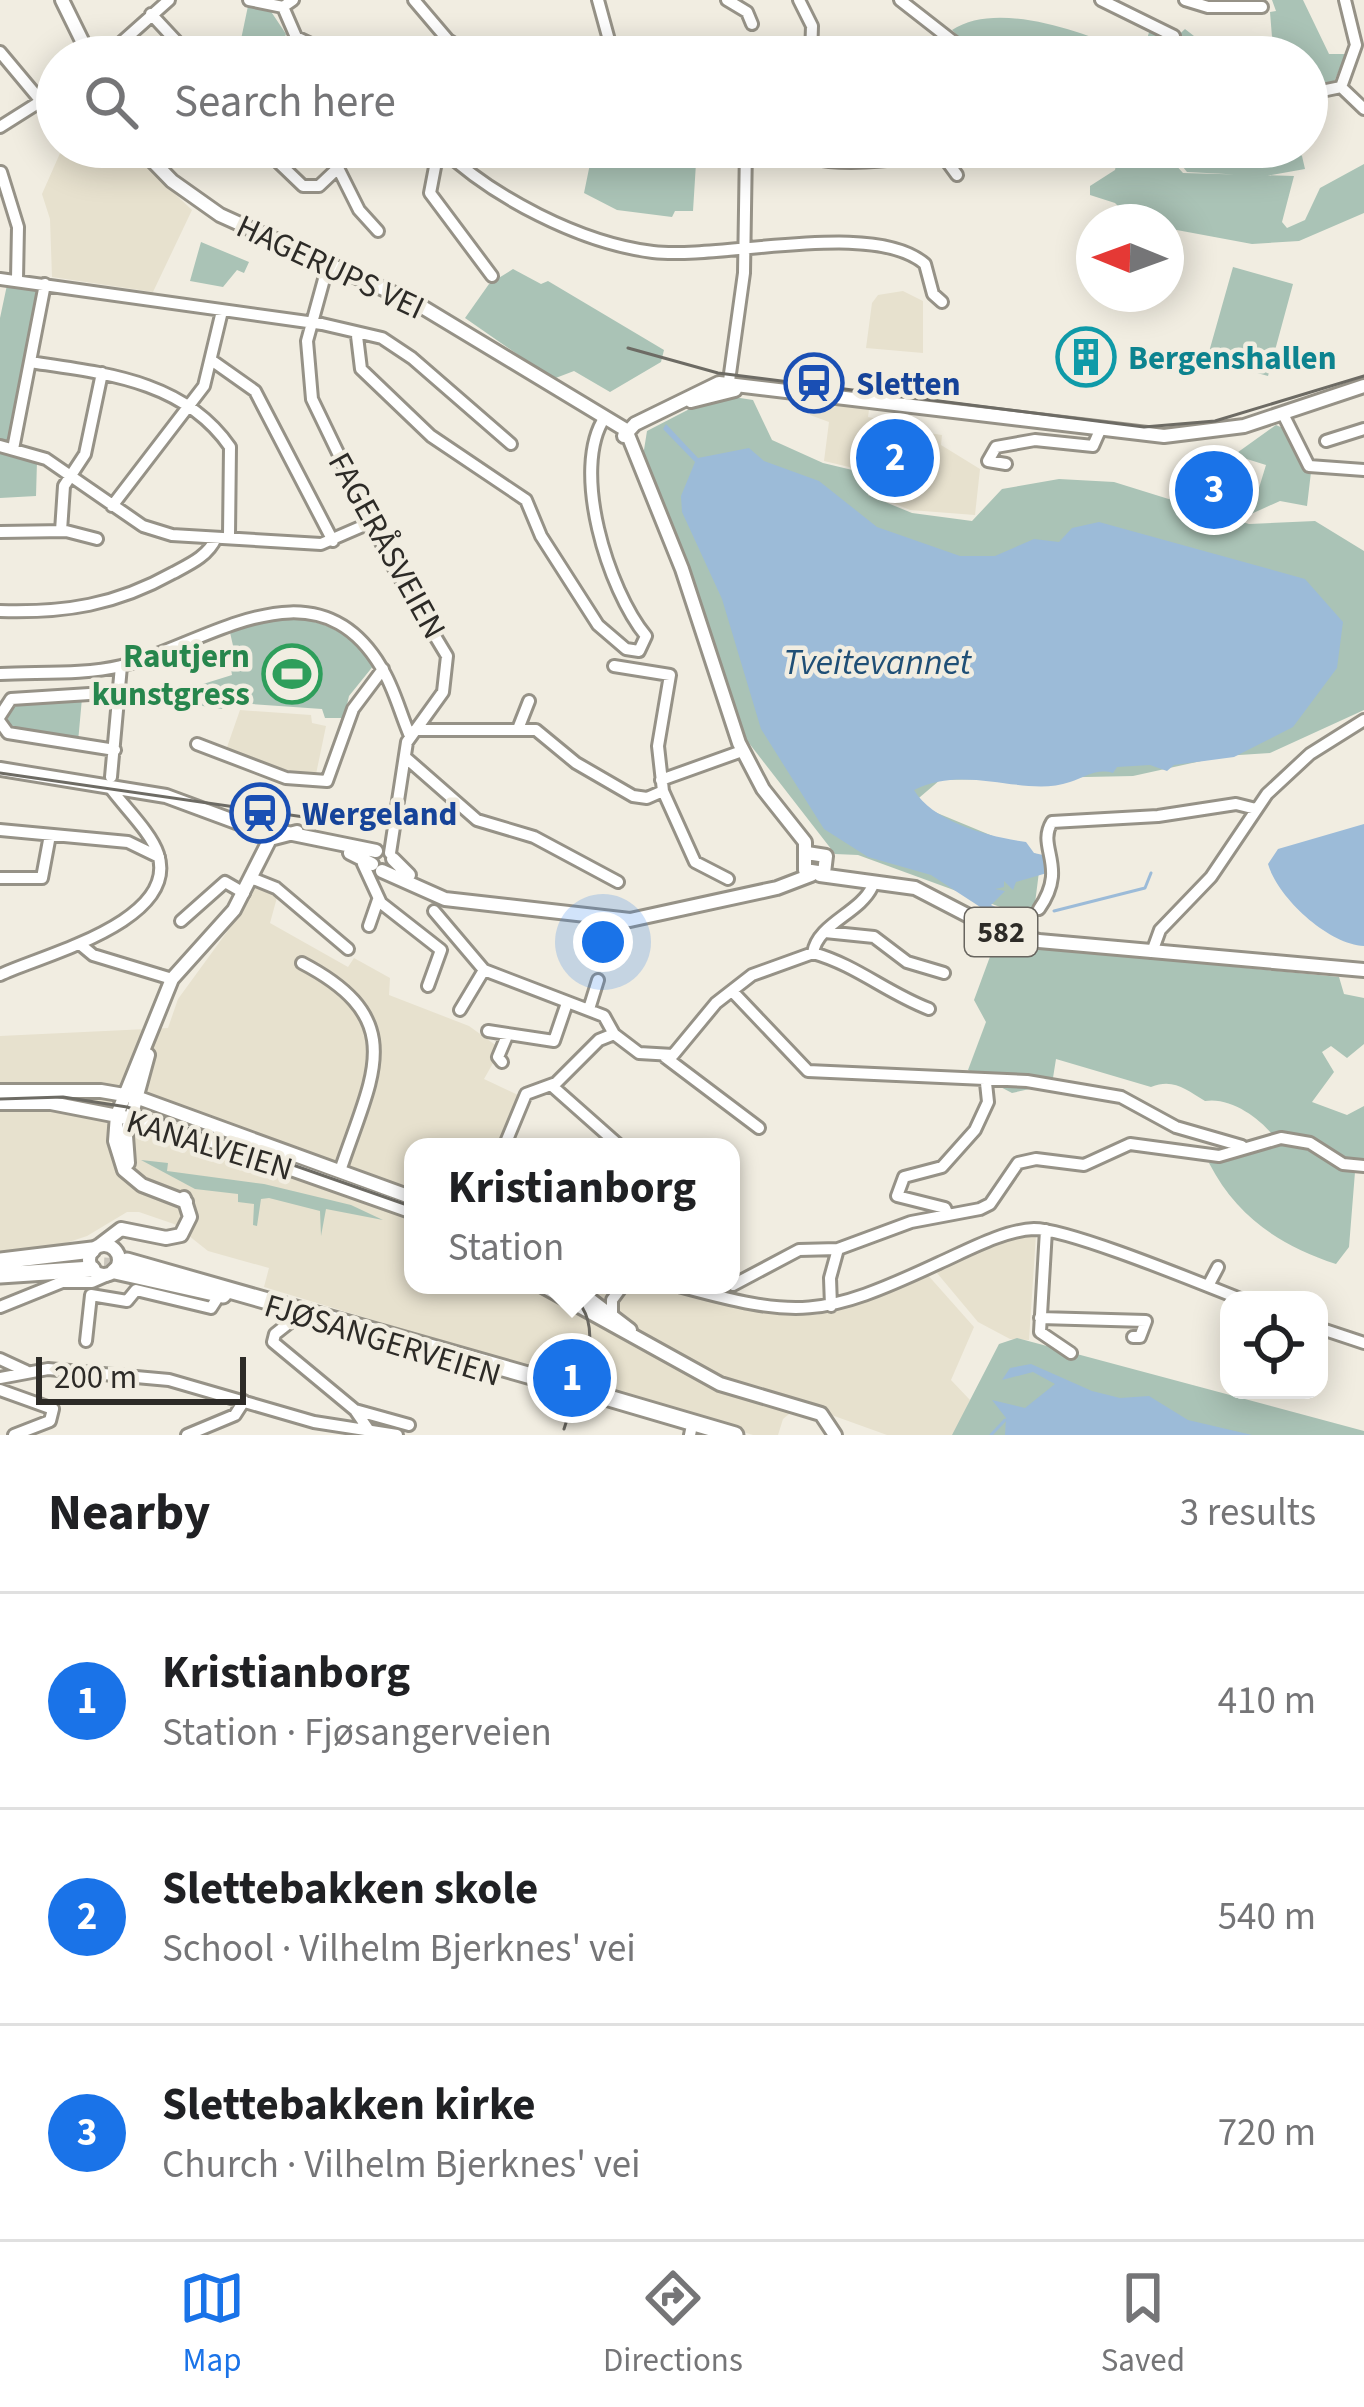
<!DOCTYPE html>
<html lang="en">
<head>
<meta charset="utf-8">
<style>
	:root { --surface:#fff; --page:#f6f6f6; --text:#202124; --muted:#757577; --line:#e0e0e0; --accent:#1a73e8 }
	body { margin:0; font-family:"Source Sans 3",sans-serif; background:var(--page); color:var(--text) }
	.controls { position:absolute; right:36px; bottom:36px; display:grid; overflow:hidden; border-radius:24px; box-shadow:0 6px 30px #0003 }
	.controls button { width:108px; height:108px; display:grid; place-items:center; padding:0; border:0; border-bottom:3px solid var(--line); background:var(--surface); color:var(--text); font:60px sans-serif }
	.compass { position:absolute; left:1076px; top:204px; width:108px; height:108px; border-radius:50%; background:var(--surface); box-shadow:0 6px 30px #0003; rotate:271deg }
	.scale { position:absolute; left:36px; bottom:30px; width:210px; box-sizing:border-box; padding-left:12px; border:6px solid #2d2b27; border-top:0; font-size:33px; line-height:42px; white-space:nowrap; color:#2d2b27; -webkit-text-stroke:9px #f1ede1; paint-order:stroke }
	.you { position:absolute; left:603px; top:942px; width:42px; height:42px; margin:-30px; border:9px solid #fff; border-radius:50%; background:#1a73e8; box-shadow:0 0 0 18px #1a73e833 }
	.badge { display:grid; place-items:center; width:78px; height:78px; border-radius:50%; background:var(--accent); color:#fff; font-size:39px; font-weight:700 }
	.pin { position:absolute; translate:-50% -50%; border:6px solid #fff; box-shadow:0 3px 12px #0006 }
	.popup { position:absolute; left:404px; top:1138px; width:336px; height:156px; box-sizing:border-box; display:grid; place-content:center; border-radius:24px; background:var(--surface); filter:drop-shadow(0 3px 9px #0005); font-size:39px; white-space:nowrap; color:var(--muted) }
	.popup b { font-size:45px; color:var(--text) }
	.popup::after { content:''; position:absolute; left:50%; top:100%; margin-left:-24px; border:24px solid transparent; border-top-color:var(--surface) }
	.list { margin:0; padding:0; list-style:none }
	h2 { display:flex; justify-content:space-between; align-items:center; height:156px; margin:0; padding:0 48px; font-size:51px }
	h2 small { font-size:39px; font-weight:400; color:var(--muted) }
	.list li { display:grid; grid-template-columns:78px 1fr auto; gap:36px; align-items:center; box-sizing:border-box; height:216px; padding:0 48px; border-top:3px solid var(--line) }
	.list b { display:block; font-size:45px; white-space:nowrap }
	.list p { margin:0; font-size:39px; white-space:nowrap; color:var(--muted) }
	.list em { font-size:39px; font-style:normal; color:var(--muted) }
	.icon { flex:none; width:66px; height:66px; fill:none; stroke:currentColor; stroke-width:2; stroke-linecap:round; stroke-linejoin:round }
	.map { position:relative; flex:none; width:1364px; height:1435px; overflow:hidden }
	.search { position:absolute; background:var(--surface); box-shadow:0 6px 30px #0003; left:36px; right:36px; top:36px; height:132px; display:flex; align-items:center; gap:30px; box-sizing:border-box; padding:0 42px; border-radius:66px; color:var(--muted); font-size:45px }
	.sheet { height:804px; background:var(--surface) }
	nav { display:flex; justify-content:space-around; align-items:center; box-sizing:border-box; height:168px; border-top:3px solid var(--line); background:var(--surface); font-size:33px; color:var(--muted) }
	nav a { display:grid; justify-items:center; gap:6px }
	nav .on { color:var(--accent) }
	.map>svg:first-child { display:block }
</style>
</head>
<body>
<div class="map">
<svg width="1364" height="1435" viewBox="0 0 1364 1435">
	<rect width="100%" height="100%" fill="#f1ede1"/>
	<path fill="#e7e1ce" d="M127 149 192 210 153 292 52 277 50 219 42 194 61 151Z
		M903 291 923 301V353L866 348 872 303 878 295Z
		M812 399 869 410 868 417 907 425V430L942 435 941 445 980 469 975 515 910 510 869 493 870 472 824 461 829 422 810 415Z
		M240 710 311 715 312 723 326 726 315 779 226 750Z
		M257 881 279 890 270 923 348 967 354 958 390 978 389 995 469 1026 501 1049 484 1079 518 1095 499 1147H413V1285H660L752 1309 817 1315 926 1273 974 1327 951 1380 970 1400 960 1421 971 1435H887L801 1404 783 1419 778 1435H753L264 1287 269 1268 208 1251 174 1224 139 1212H127L87 1236 48 1249 0 1254V1036L168 1028 178 999 240 914Z
		M1027 1235H1036L1029 1340 1010 1339 978 1322 937 1273 954 1258Z"/>
	<path fill="#aac3b6" d="M1272 0H1303L1329 54H1346L1334 82H1314L1307 92V57H993L968 46 952 30C997 0 1081 32 1126 50L1147 39 1150 29 1172 41 1185 29 1194 36 1272 37 1270 12 1276 11Z
		M248 6 270 10 286 34 278 57 239 49Z
		M547 147H697L693 211H675L672 217 617 210 584 193 591 159Z
		M1120 147 1164 152 1183 173 1294 176 1282 222 1287 228 1305 220 1320 188 1364 164V213L1299 241 1252 244 1166 228V222L1133 221 1115 203 1090 195V186L1115 170Z
		M1158 147H1292L1302 156 1305 169 1265 176 1187 172 1171 152Z
		M201 242 249 262 244 273 237 270 223 287 190 281Z
		M1233 267 1293 284 1268 376 1207 359Z
		M513 269 541 284 548 281 664 350 661 362 610 392 574 371 553 379 465 318 489 284Z
		M7 285 39 289 10 444 0 442V318Z
		M727 396 753 400 772 440 823 463 869 474 868 495 912 513 972 521 1002 489 1059 479 1114 482 1249 524 1315 521 1364 551V710L1270 753 1224 756 1133 776 940 780 913 803 1041 856 1033 919 858 855 835 854 745 738 643 456 647 431 703 402Z
		M1276 425 1285 429 1301 465 1311 472 1307 506 1280 501 1251 514 1266 465 1234 455Z
		M0 450 37 461 36 496 0 498Z
		M281 617C324 620 349 631 374 665L349 696 344 718H325L322 709 237 703 230 696 222 709 190 704 187 689 232 675 228 651 234 650 229 628Z
		M82 698 78 742 6 727 10 703Z
		M995 943 1339 977 1344 994 1364 998V1044L1347 1058 1331 1046 1322 1052 1334 1072 1312 1102 1347 1115 1364 1106V1162H1342L1302 1136 1272 1134C1257 1116 1229 1097 1205 1101 1186 1090 1174 1078 1151 1087L1056 1059 1052 1084 1012 1093 968 1070 986 1022 974 1000Z
		M1282 1142 1310 1146 1355 1172 1349 1247 1336 1264C1279 1245 1237 1217 1209 1163Z
		M141 1160 168 1163 167 1171 264 1184 351 1205 383 1220 326 1209 321 1236 320 1211 269 1198 261 1199 257 1226 253 1225 254 1204 238 1202V1194L195 1189Z
		M1017 1338 1364 1431V1435H952L999 1344Z"/>
	<path fill="#9cbbd8" d="M666 424 698 458 749 448 764 461 819 481 877 527 960 556H995L1034 539 1059 542 1072 528 1099 522 1305 579 1343 622 1337 668 1293 727 1234 757 1174 765 1167 771 1150 765 1117 767 1113 773C1097 768 1085 777 1070 782 1024 798 967 763 914 790 933 822 989 837 1026 842L1034 853 1043 855 1047 873 1016 882 1013 890 1004 881V887L995 889 1005 891 991 905 1027 921 991 914 931 875 868 857 824 829 761 729 722 599 682 512 681 496 695 462 663 429Z
		M1364 824V946C1328 944 1278 898 1268 864L1278 849Z
		M1031 1364 1092 1391 1120 1398 1149 1396 1188 1420 1252 1435H1005L1006 1418 992 1400 1025 1408 1055 1384 1033 1372 1002 1380 1010 1368Z"/>
	<g fill="none" stroke-linecap="round" stroke-linejoin="round">
		<path stroke="#9cbbd8" stroke-width="3" d="M1054 911 1145 888 1151 873
			M991 1435 1005 1420"/>
		<path stroke="#cac6bc" stroke-width="15" stroke-dasharray="15 8" stroke-linecap="butt" d="M81 1264 127 1266"/>
		<defs>
			<path id="minor" d="M249 0 283 7 293 0
				M414 0 448 40 474 57
				M598 0 612 51
				M727 0 747 12 752 24
				M799 0 812 26 811 57
				M900 0 973 57
				M1101 0 1174 36
				M1185 0 1208 7H1262
				M1345 0 1356 45 1341 87 1364 109
				M283 7 296 37 338 57
				M151 14 191 57
				M0 52 41 101
				M105 57 169 0
				M596 57 655 44 711 57
				M1307 94 1341 87
				M0 127 57 91
				M427 147 435 167 430 193 492 276
				M440 147C492 197 580 243 653 252 721 260 873 219 925 264L933 294 942 302
				M789 147C814 172 916 161 946 147
				M1008 147 1015 149
				M938 149 957 175
				M278 162 303 186H319L338 168 329 147
				M338 168 359 210 378 231
				M1 172 18 227 17 279
				M329 261 307 341 312 399 391 563 447 656 443 692 407 742 390 853
				M0 279 322 324 382 338 412 358 511 444
				M357 336 361 369 431 436 526 500 541 536 598 625 626 649 639 651 646 636C608 590 570 469 605 417
				M30 362C103 373 184 380 230 447L229 535
				M214 362 255 391 333 541
				M728 388 744 273 746 147
				M1283 414 1309 466 1364 470
				M1326 441 1364 429
				M0 446 46 459 143 526 172 535 321 544 372 522
				M13 449 45 284
				M1006 464 988 461 996 447 1035 440 1093 446 1101 428
				M112 506 204 386 222 311
				M61 531 64 486 85 454 102 373
				M0 532 66 531 97 539
				M0 611C65 613 116 605 173 573 190 564 208 556 216 538
				M614 666 670 675 658 746 663 791 695 862 728 879
				M0 674C39 672 83 675 121 666 205 645 315 556 381 667 394 687 400 713 410 736
				M0 716 11 699 121 692
				M0 722 8 733 115 750
				M518 729 529 701
				M415 730H536L576 763 633 796 647 798 663 791
				M197 744 286 778 327 781 353 709 383 669
				M405 757 477 820 534 837 618 882
				M111 777 121 666
				M661 780 742 751
				M0 830 128 842 159 857
				M363 864 381 903 441 950 428 986
				M0 878H42L50 835
				M251 878 276 888 348 949
				M1039 909C1069 866 1036 848 1052 822L1158 816 1236 804 1256 809
				M434 911 484 970 604 1016 614 1034
				M181 921 225 882 244 893
				M369 926 378 900
				M825 932 874 937 907 962 944 973
				M81 945 93 955 172 979
				M1152 952 1160 930 1211 877 1267 794 1310 754 1364 720
				M813 953C856 965 887 993 929 1009
				M302 963C411 1020 372 1075 340 1171
				M0 975C39 956 180 922 158 854 151 832 123 806 109 786
				M732 991 808 1071 1027 1081 1121 1097 1176 1127 1242 1146
				M589 1009 598 980
				M460 1010 484 970
				M488 1031 554 1041 567 1003
				M665 1057 759 1128
				M502 1062 498 1057 506 1038
				M551 1085 621 1147
				M504 1147 526 1094 556 1083 599 1040 614 1034 639 1053 673 1055 716 1003 752 975 813 953C817 924 860 913 872 887
				M948 1215 945 1208 897 1196 904 1177 942 1167 975 1130 988 1102 986 1083
				M1046 1230 1040 1332 1071 1353
				M675 1285C799 1319 821 1318 939 1263 966 1251 1004 1230 1034 1229 1070 1229 1202 1284 1243 1300
				M733 1285 799 1250 838 1249
				M1208 1286 1218 1267
				M831 1306 830 1278 838 1249 911 1222 980 1209 990 1204 1018 1163 1036 1159 1084 1165 1130 1144 1219 1156 1281 1138 1310 1143 1343 1164 1364 1166
				M0 1307 62 1282H92L108 1275
				M1040 1318 1146 1321 1140 1337H1133
				M294 1319 275 1334 273 1342 355 1410 368 1429
				M612 1319V1300L623 1285
				M1319 1328 1364 1343
				M86 1341 91 1295 127 1301 136 1290 211 1308 220 1294
				M0 1359 26 1371
				M0 1378 48 1369 169 1380 314 1422 397 1435
				M0 1390 53 1409 50 1421 14 1435
				M355 1410 409 1425
				M187 1435 235 1415 244 1401
				M690 1435 691 1430"/>
			<path id="major" d="M62 0 90 57
				M139 147 172 181 220 215 419 305 626 430 682 569 739 743 763 789 805 842V870L824 873 826 856 807 853
				M691 401 735 390
				M624 436 635 424 719 383 1164 436 1244 426 1364 386
				M0 769 166 796 239 823 376 851
				M350 853 372 864
				M393 859 409 875
				M382 871 445 899 630 920 777 888 811 875
				M820 875 915 888 996 930 1039 941 1364 970
				M0 1091H101L136 1097 413 1198
				M0 1103H51L169 1126 413 1212
				M128 1163 126 1136 148 1055
				M186 1202 142 1185 124 1170 115 1141 117 1115 172 979 234 910 270 839 297 832
				M89 1260a15 15 0 1 1 30 0a15 15 0 1 1-30 0Z
				M100 1245 121 1229 166 1238 181 1235 190 1217 184 1198
				M541 1285 720 1384 821 1414 835 1435
				M571 1285 630 1330"/>
			<path id="highway" d="M0 1261 92 1250
				M127 1261 549 1381
				M115 1271 223 1295
				M0 1275 92 1269
				M602 1396 735 1435"/>
		</defs>
		<use href="#minor" stroke="#969287" stroke-width="16"/>
		<use href="#major" stroke="#969287" stroke-width="18"/>
		<use href="#highway" stroke="#969287" stroke-width="21"/>
		<use href="#minor" stroke="#fff" stroke-width="10"/>
		<use href="#major" stroke="#fff" stroke-width="12"/>
		<use href="#highway" stroke="#fff" stroke-width="15"/>
		<path stroke="#6d6b64" stroke-width="3" d="M628 348 718 373 1144 427 1215 421 1364 376
			M0 773 311 818
			M0 1099 63 1097 127 1107 413 1207
			M558 1285C616 1317 580 1378 564 1429"/>
		<defs>
			<path id="highway-bridge" d="M549 1381 602 1396"/>
		</defs>
		<use href="#highway-bridge" stroke="#969287" stroke-width="21" stroke-linecap="butt"/>
		<use href="#highway-bridge" stroke="#fff" stroke-width="15"/>
	</g>
	<defs>
		<symbol id="building-ring" viewBox="-11 -11 22 22"><circle r="9.5" fill="#f1ede1" stroke="#0f9aa8" stroke-width="1.5"/><path d="M-4-6H4V6H1V3H-1V6H-4ZM-2.5-4.3h1.7v1.8h-1.7ZM.8-4.3h1.7v1.8H.8ZM-2.5-1h1.7V.8h-1.7ZM.8-1h1.7V.8H.8Z" fill="#0f9aa8"/></symbol>
		<symbol id="station-ring" viewBox="-11 -11 22 22"><circle r="9.5" fill="#f1ede1" stroke="#1a4fb4" stroke-width="1.5"/><path d="M-3-6H3Q5-6 5-4V2Q5 4 3 4L4.5 6H3L1.5 4h-3L-3 6H-4.5L-3 4Q-5 4-5 2V-4Q-5-6-3-6ZM-3.5-4v3h7v-3ZM-3.5 1v1.5H-2V1ZM2 1v1.5H3.5V1Z" fill="#1a4fb4"/></symbol>
		<symbol id="stadium-ring" viewBox="-11 -11 22 22"><circle r="9.5" fill="#f1ede1" stroke="#2e9e5b" stroke-width="1.5"/><path d="M0-5a6.5 5 0 1 0 0 10a6.5 5 0 1 0 0-10ZM-3.5-1.8h7v3.6h-7Z" fill="#2e9e5b"/></symbol>
	</defs>
	<g fill-rule="evenodd">
		<use href="#building-ring" x="1053" y="324" width="66" height="66"/>
		<use href="#station-ring" x="781" y="350" width="66" height="66"/>
		<use href="#stadium-ring" x="259" y="641" width="66" height="66"/>
		<use href="#station-ring" x="227" y="780" width="66" height="66"/>
	</g>
	<g text-anchor="middle" stroke-width="9" stroke-linejoin="round" paint-order="stroke">
		<rect fill="#f1ede1" stroke="#68655f" stroke-width="3" x="965" y="908" width="72" height="48" rx="9"/>
		<g font-size="30" font-weight="bold" fill="#2d2b27">
			<text x="1001" y="942">582</text>
		</g>
		<g font-size="33" fill="#2d2b27" stroke="#f1ede1">
			<text transform="translate(331 266) rotate(25)" y="12">HAGERUPS VEI</text>
			<text transform="translate(388 545) rotate(61)" y="12">FAGERÅSVEIEN</text>
			<text transform="translate(210 1144) rotate(17)" y="12">KANALVEIEN</text>
			<text transform="translate(383 1339) rotate(17)" y="12">FJØSANGERVEIEN</text>
		</g>
		<g font-size="33" font-weight="bold" fill="#0d838f" stroke="#f1ede1" text-anchor="start">
			<text x="1128" y="369">Bergenshallen</text>
		</g>
		<g font-size="33" font-weight="bold" fill="#164399" stroke="#f1ede1" text-anchor="start">
			<text x="856" y="395">Sletten</text>
			<text x="302" y="825">Wergeland</text>
		</g>
		<g font-size="33" font-weight="bold" fill="#27864d" stroke="#f1ede1" text-anchor="end">
			<text x="250" y="667">Rautjern<tspan x="250" dy="38">kunstgress</tspan></text>
		</g>
		<g font-size="36" font-style="italic" fill="#1f4f76" stroke="#f1ede1">
			<text x="877" y="674">Tveitevannet</text>
		</g>
	</g>
</svg>
<div class="controls">
<button><svg class="icon" aria-label="locate" viewBox="0 0 24 24"><circle cx="12" cy="12" r="6"/><path d="M12 2v4M12 18v4M2 12h4M18 12h4"/></svg></button>
</div>
<svg class="compass" viewBox="-18 -18 36 36"><path d="M0-13l5 13h-10z" fill="#e53935"/><path d="M0 13l5-13h-10z" fill="#757577"/></svg>
<div class="scale">200 m</div>
<div class="you"></div>
<div class="pin badge" style="left:572px;top:1378px">1</div>
<div class="popup"><b>Kristianborg</b>Station</div>
<div class="pin badge" style="left:895px;top:458px">2</div>
<div class="pin badge" style="left:1214px;top:490px">3</div>
<div class="search"><svg class="icon" aria-label="search" viewBox="0 0 24 24"><circle cx="10" cy="10" r="6"/><path d="M15 15l6 6"/></svg>Search here</div>
</div>
<section class="sheet">
<h2>Nearby<small>3 results</small></h2>
<ul class="list">
<li><span class="badge">1</span><div><b>Kristianborg</b><p>Station · Fjøsangerveien</p></div><em>410 m</em></li>
<li><span class="badge">2</span><div><b>Slettebakken skole</b><p>School · Vilhelm Bjerknes' vei</p></div><em>540 m</em></li>
<li><span class="badge">3</span><div><b>Slettebakken kirke</b><p>Church · Vilhelm Bjerknes' vei</p></div><em>720 m</em></li>
</ul>
</section>
<nav>
<a class="on"><svg class="icon" aria-label="map" viewBox="0 0 24 24"><path d="M3 6l6-2 6 2 6-2v14l-6 2-6-2-6 2zM9 4v14M15 6v14"/></svg>Map</a>
<a><svg class="icon" aria-label="directions" viewBox="0 0 24 24"><path d="M12 3l9 9-9 9-9-9zM9 14v-3h6M13 9l2 2-2 2"/></svg>Directions</a>
<a><svg class="icon" aria-label="saved" viewBox="0 0 24 24"><path d="M7 4h10v16l-5-4-5 4z"/></svg>Saved</a>
</nav>
</body>
</html>
